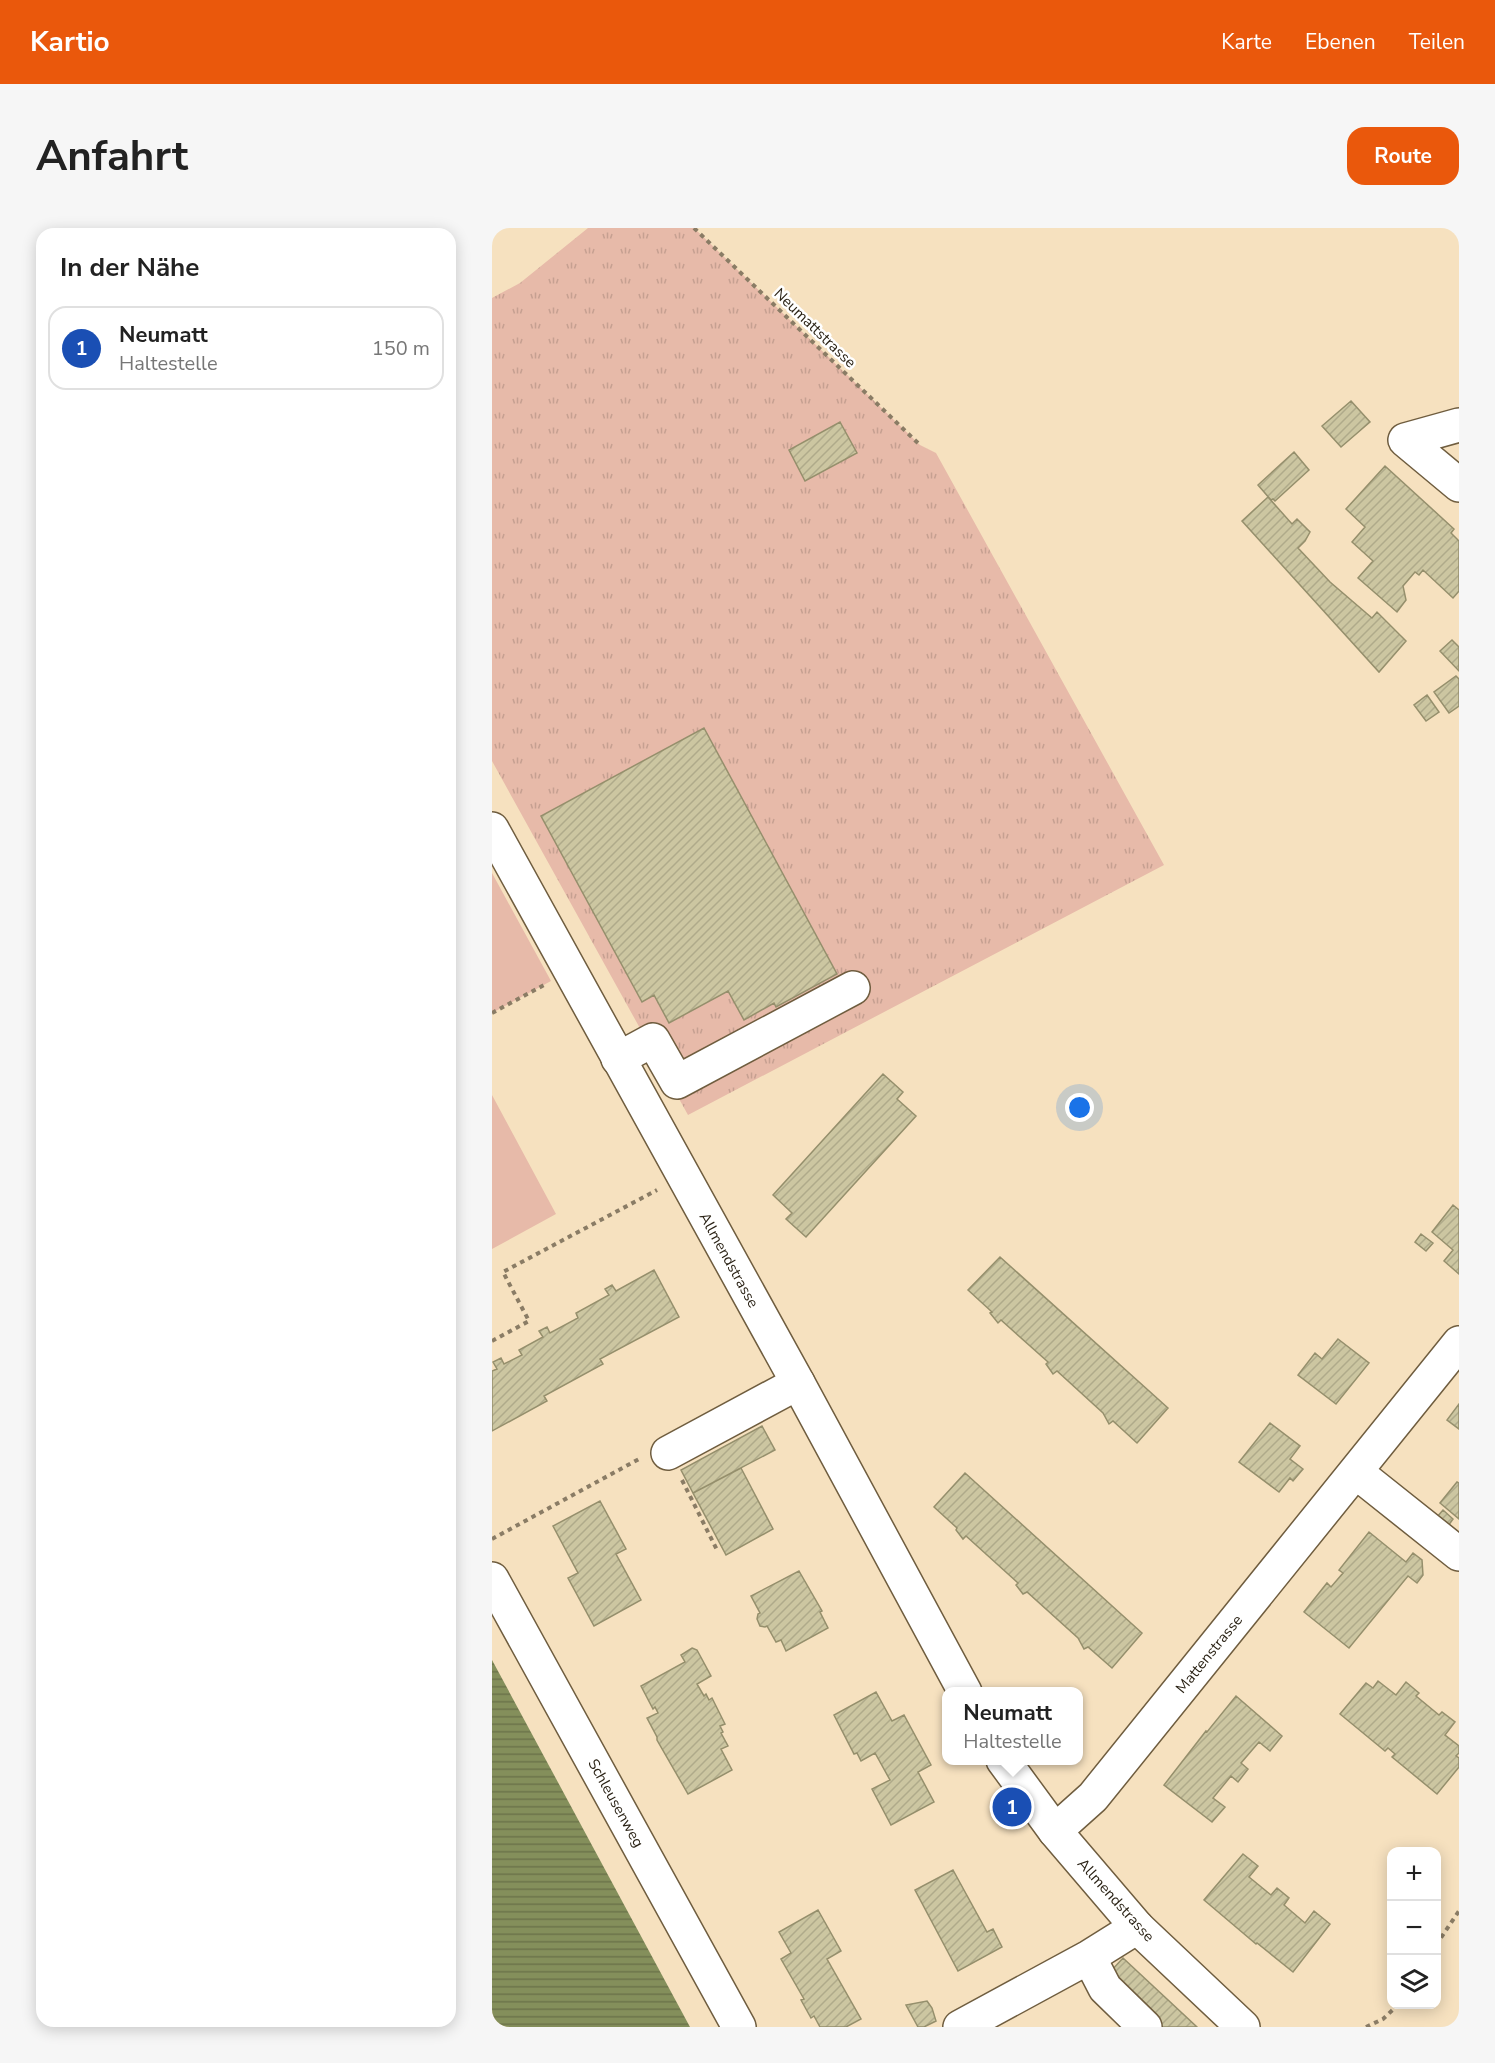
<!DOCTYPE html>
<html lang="de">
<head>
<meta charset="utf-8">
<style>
	:root { --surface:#fff; --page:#f6f6f6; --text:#222; --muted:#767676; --line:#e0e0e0; --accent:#ea580c }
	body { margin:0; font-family:"Nunito Sans",sans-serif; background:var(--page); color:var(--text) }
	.controls { position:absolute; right:18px; bottom:18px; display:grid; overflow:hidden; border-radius:12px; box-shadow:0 3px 15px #0003 }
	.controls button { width:54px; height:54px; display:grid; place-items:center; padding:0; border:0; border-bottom:2px solid var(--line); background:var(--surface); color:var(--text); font:30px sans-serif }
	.you { position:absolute; left:588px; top:880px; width:21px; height:21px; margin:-15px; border:4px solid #fff; border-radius:50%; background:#1a73e8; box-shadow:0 0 0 9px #1a73e833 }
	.badge { display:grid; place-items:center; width:39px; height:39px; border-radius:50%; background:var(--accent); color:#fff; font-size:20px; font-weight:700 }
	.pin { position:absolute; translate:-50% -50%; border:3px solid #fff; box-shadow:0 2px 6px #0006 }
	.popup { position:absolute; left:450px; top:1459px; width:141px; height:78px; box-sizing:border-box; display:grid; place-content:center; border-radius:12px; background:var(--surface); filter:drop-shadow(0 2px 4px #0005); font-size:20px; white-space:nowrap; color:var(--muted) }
	.popup b { font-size:22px; color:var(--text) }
	.popup::after { content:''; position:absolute; left:50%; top:100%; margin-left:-12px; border:12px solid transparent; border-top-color:var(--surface) }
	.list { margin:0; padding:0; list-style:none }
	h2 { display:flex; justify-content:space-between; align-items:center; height:78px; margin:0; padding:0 24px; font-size:26px }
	h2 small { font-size:20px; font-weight:400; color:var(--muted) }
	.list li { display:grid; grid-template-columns:39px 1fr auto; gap:18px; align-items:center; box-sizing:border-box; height:84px; margin:0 12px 12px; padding:0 12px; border:2px solid var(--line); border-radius:18px }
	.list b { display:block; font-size:22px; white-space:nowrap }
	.list p { margin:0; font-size:20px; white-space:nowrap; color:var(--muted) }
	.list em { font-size:20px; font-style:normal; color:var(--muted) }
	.icon { flex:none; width:33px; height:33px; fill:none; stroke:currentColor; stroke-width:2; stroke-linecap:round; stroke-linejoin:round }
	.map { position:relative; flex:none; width:967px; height:1799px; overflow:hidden; border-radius:18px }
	header { display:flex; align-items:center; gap:36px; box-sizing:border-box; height:84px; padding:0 30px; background:var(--accent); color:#fff }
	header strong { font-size:28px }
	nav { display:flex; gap:33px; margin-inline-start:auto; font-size:21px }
	.intro { display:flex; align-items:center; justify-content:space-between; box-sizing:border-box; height:144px; padding:0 36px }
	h1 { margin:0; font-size:42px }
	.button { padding:15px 27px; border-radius:18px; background:var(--accent); color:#fff; font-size:21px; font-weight:700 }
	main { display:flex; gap:36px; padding:0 36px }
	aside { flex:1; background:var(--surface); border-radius:18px; box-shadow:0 3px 15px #0003 }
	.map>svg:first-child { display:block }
</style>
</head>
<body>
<header>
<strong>Kartio</strong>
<nav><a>Karte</a><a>Ebenen</a><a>Teilen</a></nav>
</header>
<div class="intro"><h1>Anfahrt</h1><a class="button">Route</a></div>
<main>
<aside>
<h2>In der Nähe<small></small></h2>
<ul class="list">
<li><span class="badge" style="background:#1a4fb4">1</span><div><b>Neumatt</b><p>Haltestelle</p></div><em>150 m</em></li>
</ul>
</aside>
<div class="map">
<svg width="967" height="1799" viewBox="0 0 967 1799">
	<defs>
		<pattern id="park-tufts" width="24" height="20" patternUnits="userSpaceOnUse" patternTransform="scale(1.5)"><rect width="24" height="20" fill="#e7baa9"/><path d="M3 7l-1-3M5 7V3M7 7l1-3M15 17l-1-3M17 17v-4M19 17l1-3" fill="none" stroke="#c6a091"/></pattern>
		<pattern id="water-rules" width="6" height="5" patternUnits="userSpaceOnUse" patternTransform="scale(1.5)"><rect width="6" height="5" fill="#848f5b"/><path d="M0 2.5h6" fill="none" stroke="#6c744a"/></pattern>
		<pattern id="building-hatch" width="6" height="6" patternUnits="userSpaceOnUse" patternTransform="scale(1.5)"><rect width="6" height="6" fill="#ccc6a1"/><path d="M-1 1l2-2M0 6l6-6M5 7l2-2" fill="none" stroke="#afaa8a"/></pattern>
	</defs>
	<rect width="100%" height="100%" fill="#f6e1bf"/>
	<path fill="#e7baa9" d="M0 645 59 753 0 785Z
		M0 867 64 986 0 1021Z"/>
	<path fill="url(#park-tufts)" d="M96 0H202L428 217 444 225 672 637 196 887 0 533V70L28 55Z"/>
	<path fill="url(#water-rules)" d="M0 1432 198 1799H0Z"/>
	<path fill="url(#building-hatch)" stroke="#958f6c" stroke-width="1.5" d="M859 173 878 194 849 219 830 198Z
		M348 194 365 225 313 253 297 222Z
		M802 224 817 242 783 273 781 271 779 272 766 257Z
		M893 238 962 301 959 305 967 313V363L961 370 931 342 927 347 923 344 911 358 914 372 905 384 866 350 881 333 860 314 873 299 854 281Z
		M776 269 800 296 805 291 818 304 813 313 806 320 838 354 880 390 885 384 914 413 887 444 750 293Z
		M960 412 967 419V443L948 423Z
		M964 448 967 451V478L957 485 942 464Z
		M935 467 947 484 934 493 922 477Z
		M212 500 345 746 284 779 282 775 252 792 236 763 177 795 162 767 150 774 49 588Z
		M391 846 411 864 405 871 424 888 314 1009 294 991 300 985 281 967Z
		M961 977 967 982V1046L952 1033 961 1022 940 1004Z
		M929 1006 941 1015 934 1023 923 1014Z
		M508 1029 676 1180 645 1215 621 1193 617 1196 611 1185 565 1143 561 1146 554 1136 556 1134 509 1092 506 1095 498 1085 500 1084 476 1062Z
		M162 1042 187 1089 108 1131 111 1136 52 1168 55 1173 0 1203V1143L5 1141 1 1134 9 1130 12 1136 30 1127 27 1122 51 1109 47 1103 55 1099 58 1105 86 1090 84 1085 117 1067 113 1061 120 1057 124 1063Z
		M846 1111 877 1135 844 1176 806 1147 823 1125 830 1131Z
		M967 1176V1201L955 1192Z
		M778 1195 808 1218 798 1231 811 1241 801 1253 798 1250 787 1264 747 1234Z
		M270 1198 283 1222 201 1265 189 1242Z
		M249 1240 281 1301 234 1327 201 1265Z
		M473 1245 650 1405 620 1440 596 1419 592 1421 586 1410 535 1364 531 1366 524 1357 526 1355 474 1308 471 1311 464 1302 465 1300 442 1279Z
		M965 1254 967 1255V1291L948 1275Z
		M108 1273 134 1321 124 1326 149 1372 102 1398 76 1350 86 1345 61 1298Z
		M951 1282 961 1291 956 1298 945 1289Z
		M877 1304 914 1334 921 1325 930 1332 931 1347 925 1355 916 1348 857 1420 812 1384 835 1355 839 1359 851 1345 847 1342Z
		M307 1343 330 1383 328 1384 336 1400 294 1423 289 1412 284 1414 275 1398 273 1399 268 1398 265 1391 266 1386 268 1385 259 1368Z
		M200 1420 205 1422 219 1448 205 1456 212 1468 214 1466 217 1472 220 1470 233 1496 228 1498 231 1504 229 1505 236 1518 229 1521 240 1542 196 1566 165 1512V1509L155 1490 166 1485 163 1479 161 1481 149 1458 193 1434 189 1427Z
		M886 1453 904 1467 914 1454 927 1465 924 1468 947 1487 950 1484 963 1494 953 1507 967 1518V1525L964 1528 967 1530V1539L945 1566 900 1529 903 1526 896 1520 893 1523 848 1486 874 1455 881 1460Z
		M384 1464 400 1493 412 1487 439 1537 426 1544 442 1574 399 1597 380 1561 398 1552 383 1525 369 1533 365 1525 362 1526 342 1487Z
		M744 1468 790 1508 778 1523 767 1514 749 1535 756 1541 746 1554 739 1548 721 1570 733 1579 720 1594 672 1557 714 1503 715 1504Z
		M751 1626 766 1638 757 1649 779 1667 785 1660 797 1670 792 1677 813 1695 822 1683 838 1696 801 1744 765 1715 764 1716 712 1672Z
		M461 1642 495 1704 501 1701 510 1719 466 1743 423 1662Z
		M326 1682 349 1723 335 1731 369 1791 354 1799H328L322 1788 319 1790 309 1772 312 1771 289 1731 299 1725 287 1704Z
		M631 1730 705 1799H665L618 1744Z
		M435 1773 440 1780 444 1793 432 1799H426L414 1777Z"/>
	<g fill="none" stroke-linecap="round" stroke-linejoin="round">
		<defs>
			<path id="minor" d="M967 197 913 212 967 257
				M126 831 161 812 185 854 361 760
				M176 1225 306 1155
				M864 1244 967 1326
				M0 1351 247 1799
				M563 1603 601 1569 967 1115
				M597 1729 613 1760 653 1799
				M468 1799 597 1729 645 1699"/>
			<path id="major" d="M0 601 306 1155 473 1464
				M511 1532 563 1603 645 1699 751 1799"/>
		</defs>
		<use href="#minor" stroke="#6f5d3f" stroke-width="36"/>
		<use href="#major" stroke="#6f5d3f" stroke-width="36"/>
		<path stroke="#8a7c65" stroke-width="4" stroke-dasharray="4.5 4.5" stroke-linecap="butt" d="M202 0 428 217
			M0 785 52 757
			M0 1113 37 1093 11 1044 165 962
			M190 1252 225 1322
			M0 1311 147 1231
			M944 1717 967 1683
			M874 1799 891 1791 907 1776"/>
		<use href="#minor" stroke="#fff" stroke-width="33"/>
		<use href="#major" stroke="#fff" stroke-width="33"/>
	</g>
	<g text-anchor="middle" stroke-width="5" stroke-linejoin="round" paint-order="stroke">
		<g font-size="15" fill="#2b2316" stroke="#fff">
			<text transform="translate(323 100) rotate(44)" y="5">Neumattstrasse</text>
			<text transform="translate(237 1032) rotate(61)" y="5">Allmendstrasse</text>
			<text transform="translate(717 1426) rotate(-51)" y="5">Mattenstrasse</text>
			<text transform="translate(124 1575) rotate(61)" y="5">Schleusenweg</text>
			<text transform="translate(624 1672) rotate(48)" y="5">Allmendstrasse</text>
		</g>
	</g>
</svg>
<div class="controls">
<button>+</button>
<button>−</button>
<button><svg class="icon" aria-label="layers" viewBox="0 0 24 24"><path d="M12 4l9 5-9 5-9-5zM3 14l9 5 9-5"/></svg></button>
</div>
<div class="you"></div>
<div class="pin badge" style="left:520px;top:1579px;background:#1a4fb4">1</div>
<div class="popup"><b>Neumatt</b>Haltestelle</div>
</div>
</main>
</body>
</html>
